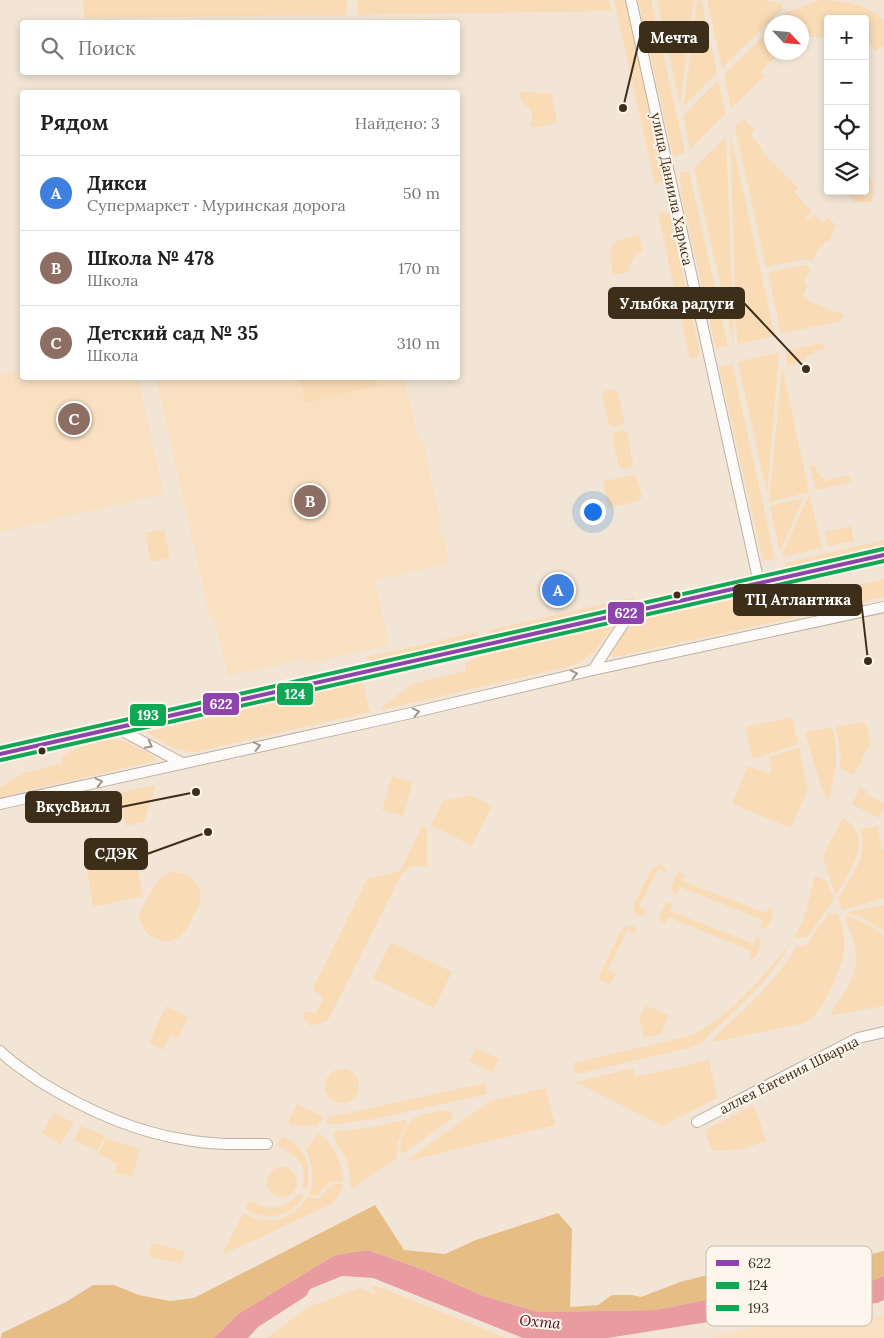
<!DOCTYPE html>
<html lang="ru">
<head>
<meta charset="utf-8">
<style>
	:root { --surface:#fff; --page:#f2f2f2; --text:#222; --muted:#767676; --line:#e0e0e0; --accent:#0b8043 }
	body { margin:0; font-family:Lora,serif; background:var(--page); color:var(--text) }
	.controls { position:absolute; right:15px; top:15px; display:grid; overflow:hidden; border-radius:5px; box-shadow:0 2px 8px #0003 }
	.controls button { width:45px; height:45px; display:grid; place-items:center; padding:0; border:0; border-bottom:1px solid var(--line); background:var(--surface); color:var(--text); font:25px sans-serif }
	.compass { position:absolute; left:764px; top:15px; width:45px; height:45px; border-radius:50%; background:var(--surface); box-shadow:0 2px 8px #0003; rotate:116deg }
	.you { position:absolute; left:592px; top:511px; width:18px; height:18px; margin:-12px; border:4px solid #fff; border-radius:50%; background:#1a73e8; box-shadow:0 0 0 8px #1a73e833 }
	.badge { display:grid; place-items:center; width:32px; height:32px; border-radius:50%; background:var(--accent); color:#fff; font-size:16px; font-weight:700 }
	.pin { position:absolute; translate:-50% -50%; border:2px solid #fff; box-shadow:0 1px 5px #0006 }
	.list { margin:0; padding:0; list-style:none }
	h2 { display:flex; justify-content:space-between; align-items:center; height:65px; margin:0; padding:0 20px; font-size:21px }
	h2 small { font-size:16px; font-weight:400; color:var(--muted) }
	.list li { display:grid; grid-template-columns:32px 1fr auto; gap:15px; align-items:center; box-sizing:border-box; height:75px; padding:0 20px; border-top:1px solid var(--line) }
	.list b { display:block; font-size:19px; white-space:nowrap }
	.list p { margin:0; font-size:16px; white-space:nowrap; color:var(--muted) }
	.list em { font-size:16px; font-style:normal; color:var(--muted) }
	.icon { flex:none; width:28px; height:28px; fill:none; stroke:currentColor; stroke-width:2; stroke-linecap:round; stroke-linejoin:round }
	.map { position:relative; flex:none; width:884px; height:1338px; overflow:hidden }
	.search { position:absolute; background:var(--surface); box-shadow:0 2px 8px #0003; left:20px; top:20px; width:440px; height:55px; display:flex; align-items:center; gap:12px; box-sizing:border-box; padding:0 18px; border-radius:5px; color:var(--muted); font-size:19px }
	.panel { position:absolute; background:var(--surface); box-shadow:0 2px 8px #0003; left:20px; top:90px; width:440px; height:290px; border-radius:5px }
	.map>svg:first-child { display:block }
</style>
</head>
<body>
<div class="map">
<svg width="884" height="1338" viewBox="0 0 884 1338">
	<rect width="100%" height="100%" fill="#f2e5d5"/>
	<path fill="#f9e0c0" d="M22 370V378H138L164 494 0 532V375Z
		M156 378H404L418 435 423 442 441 523 438 524 441 534 444 535 450 563 375 580 389 645 306 664 305 659 228 676 214 617 210 618Z
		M884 1314V1338H709L770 1324 871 1319Z"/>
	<path fill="#f9dbb6" d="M83 0H347V15L84 18Z
		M358 0H609L611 11 358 15Z
		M614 0H625L665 181 655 184Z
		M638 0H651L685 153 673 156Z
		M657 0H694L680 104Z
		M697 0H701L717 73 684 106Z
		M707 0H761L782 3V9L722 68Z
		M821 0C842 0 870 5 884 21V48L881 46 876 51 865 41V19H828V31H823V37H810L802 41V22H777L787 12Z
		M441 19V22H361V20Z
		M771 28 772 52 780 53 761 71 765 76 731 108 724 75Z
		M718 80 726 113 690 149 683 116Z
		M519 92 551 93 557 123 535 128 530 125C535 115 532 107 522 103Z
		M744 119 755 130 751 135 763 150 762 152 798 188 794 192 812 212 805 219 807 221 814 214 823 223 828 218 836 225 829 242 825 241 822 248 819 247 812 262 804 259 766 267 735 127Z
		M730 133 775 336 737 344Z
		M726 137 734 345 694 168Z
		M689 171 728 346 716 349 680 190 682 189 679 173Z
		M865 173 873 181 872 202H854L844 191H865Z
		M664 212 670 215 700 353 697 357 690 359 658 214Z
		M639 235 643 251C633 255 630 262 629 272L613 275C607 244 609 241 639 235Z
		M804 265 811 268 804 282 808 284 803 296 809 299 808 301 844 315 840 321 781 334 768 273Z
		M820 343 826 349 814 351 815 353 805 356 806 359 796 362V364L788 366 785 353 786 351Z
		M776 353 779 354 767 494 738 362Z
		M732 363 775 559 763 561 719 367Z
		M782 366 809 492 769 502Z
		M299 378H375L377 386 305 403Z
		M613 389 618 392 624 421V424L614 427 609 424 602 395 605 391Z
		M623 430 627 433 633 463 631 467 622 469 619 467 612 436 614 433Z
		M815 465 817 473H820L821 478 823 477 824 481 850 475 851 482 816 490 810 466Z
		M633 475H636L642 497 638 501 608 508 603 483 605 481Z
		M810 496 822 548 781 557 808 497Z
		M803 498 780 552 770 506Z
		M851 526 854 541 828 546 825 532Z
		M164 529 170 558 151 562 145 533Z
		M884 540V545L786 568 785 563Z
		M884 579V597L801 616V614L840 589Z
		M781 588 783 597 790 604 793 618 614 657 611 656C617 641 628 626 641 619Z
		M634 597V600L612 609 492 635 489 630Z
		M611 622 612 627 594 652 575 665 381 710V708L412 684 466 671 465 663 491 651Z
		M477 632 478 635 475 639 368 663 367 657Z
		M362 680 370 712 195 752C173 751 163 743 145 731L146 728Z
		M792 717 798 744 753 759 745 727Z
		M865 722 871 741 854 775 840 768 841 754 836 727Z
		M832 727C839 753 836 776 828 801L820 783 805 732Z
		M105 738 125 741 155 757V761L0 797V787L25 773 63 763 61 756 91 741Z
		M799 747 808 789 791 828 732 804 748 766 771 774 770 757Z
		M392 776 413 782 403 816 382 810Z
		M156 785 144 822 126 826 119 793Z
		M860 788 867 791 865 794 884 803V807L879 818 852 804Z
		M471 795 492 806 472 846 431 825 443 801Z
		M843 818C847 821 852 824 855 829 868 847 846 879 836 895L827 871 823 855Z
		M422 826 427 828V868C417 864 409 866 402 873L329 1018 324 1022 310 1026 309 1023 305 1021 303 1014 307 1011 315 1014 324 997 314 991V986L367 879 400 871Z
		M877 826 883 850H884V898L842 910 838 899C850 879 870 854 860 829Z
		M136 859 143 896 93 907 87 870Z
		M661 864 666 868V872L658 869 639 906 647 911 643 916H638L634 911V905L652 868Z
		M171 872C189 872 206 884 199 905 197 909 194 914 192 919 183 936 174 948 153 937 145 933 140 924 139 915 148 898 153 880 171 872Z
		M678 872 685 874 682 881 766 913 769 907 771 908 773 914 768 927 760 928 763 920 680 887 677 894 672 891 671 886Z
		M815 876 826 880 834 899 807 937 794 938 804 918Z
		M666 902 673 904 670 911 754 944 757 937 760 939 761 944 756 957 751 959 749 958 751 951 668 917 665 924 660 922 659 917Z
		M884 905V931L860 916 845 913Z
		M829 913 838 914C843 927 846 939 844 952 842 969 821 1016 805 1023L714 1042 713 1039C742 1010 776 983 796 947L807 944Z
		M845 916C859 920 874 925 884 937V1006L832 1015V1011C842 995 859 975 856 954 854 941 848 928 845 916Z
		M629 925 635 927 636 934 627 930 608 970 616 974 613 981 608 984 600 980V974L622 929Z
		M391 942 452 972 434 1008 373 978Z
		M791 942C773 979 729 1015 700 1044L693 1047 576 1074 573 1063 693 1035C733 1013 763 977 791 942Z
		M645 1005 669 1015 661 1034 644 1037 639 1018Z
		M166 1006 188 1017 178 1038 170 1034 163 1050 149 1043Z
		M476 1048 499 1059 492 1072 469 1061Z
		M709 1060 717 1098 663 1126 576 1082 633 1068 636 1077Z
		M325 1086a17 17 0 1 1 34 0a17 17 0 1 1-34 0Z
		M485 1083 487 1094 375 1119 328 1125 326 1122 329 1117Z
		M546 1088 555 1125 404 1162 490 1101Z
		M297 1104 323 1116 324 1117 316 1126 291 1125 288 1122Z
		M754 1105 766 1141 743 1149 712 1151 705 1130Z
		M447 1110 453 1113 451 1119 404 1153H401C398 1143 405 1123 415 1118 424 1113 437 1112 447 1110Z
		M54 1113 74 1123 60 1144 42 1133Z
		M404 1120 407 1122 398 1141 397 1158 352 1189C348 1181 350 1170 347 1161 344 1152 333 1140 333 1132L368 1128Z
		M81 1126 105 1136 97 1151 74 1140Z
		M318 1133C334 1144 342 1162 343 1181L330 1182C322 1188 320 1199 309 1194 316 1177 312 1166 306 1150Z
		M282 1137C305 1144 312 1168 307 1189L305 1190 302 1188C309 1162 296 1157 277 1145Z
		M106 1138 140 1149 132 1177 115 1173 117 1164 98 1153Z
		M267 1182a15 15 0 1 1 30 0a15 15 0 1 1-30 0Z
		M334 1184H343L340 1193 332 1204 222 1255 243 1214C249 1215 255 1219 262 1220 281 1223 298 1212 308 1196L313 1198H320L327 1189Z
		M300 1194 303 1196C294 1217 263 1222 246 1209L248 1202 252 1201C272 1213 284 1208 300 1194Z
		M152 1243 185 1251 182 1264 148 1256Z
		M369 1285 382 1288 506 1338H267L306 1308 360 1288 378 1295Z"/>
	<path fill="#e6bd85" d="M375 1205 404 1250 445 1254 476 1240 558 1213 572 1229 570 1307 598 1305 612 1295H632L641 1297 680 1282 747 1265 805 1277 835 1264 884 1251V1276L869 1282 760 1289 656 1310 538 1312 481 1295 424 1270 368 1250 335 1255 238 1314 214 1338H1L2 1333 66 1302 93 1285H114L139 1295 170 1301 194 1298Z"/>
	<path fill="#e89ca0" d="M368 1250 424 1270 481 1295 538 1312 656 1310 760 1289 869 1282 884 1276V1300L877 1303 764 1313 608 1338H523L373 1278 342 1276 310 1289 306 1296 258 1327 248 1338H214L238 1314 335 1255Z"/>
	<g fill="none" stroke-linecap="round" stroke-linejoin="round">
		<defs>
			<path id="street" d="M631 0 759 583
				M593 670 631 612
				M117 728 182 763
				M0 804 411 713 593 670 884 607
				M0 1051C12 1063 25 1071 39 1081 84 1109 134 1132 187 1140 213 1145 241 1144 267 1144
				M697 1122 858 1038 884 1032"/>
			<path id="secondary" d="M0 754 884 555"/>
		</defs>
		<use href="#street" stroke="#bdb0a0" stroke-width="12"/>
		<use href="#secondary" stroke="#bdb0a0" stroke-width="16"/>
		<use href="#street" stroke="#fdfbf9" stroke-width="10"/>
		<use href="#secondary" stroke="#fdfbf9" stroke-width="14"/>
		<defs>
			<path id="bus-1" d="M0 754 884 555"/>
			<path id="bus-2" d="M1 760 884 561"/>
			<path id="bus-3" d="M0 748 883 549"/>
		</defs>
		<use href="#bus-1" stroke="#fef6ed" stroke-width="8"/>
		<use href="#bus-2" stroke="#fef6ed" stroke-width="8"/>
		<use href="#bus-3" stroke="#fef6ed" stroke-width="8"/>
		<use href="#bus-1" stroke="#8e44ad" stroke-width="4"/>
		<use href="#bus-2" stroke="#10a855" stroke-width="4"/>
		<use href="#bus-3" stroke="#10a855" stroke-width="4"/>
	</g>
	<defs><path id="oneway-chevron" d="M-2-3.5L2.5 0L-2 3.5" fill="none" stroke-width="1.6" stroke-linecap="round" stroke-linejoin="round" transform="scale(1.25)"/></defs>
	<g stroke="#9d948a">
		<use href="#oneway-chevron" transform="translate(574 674) rotate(-13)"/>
		<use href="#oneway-chevron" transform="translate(416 712) rotate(-13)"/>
		<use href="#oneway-chevron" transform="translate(149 745) rotate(28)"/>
		<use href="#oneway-chevron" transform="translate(257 746) rotate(-13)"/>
		<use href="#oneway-chevron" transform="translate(99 782) rotate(-13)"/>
	</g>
	<g fill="#3d2e1a" stroke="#fef6ed" stroke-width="2">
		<circle cx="677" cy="595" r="4.5"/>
		<circle cx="42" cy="751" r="4.5"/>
	</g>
	<g text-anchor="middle" stroke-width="4" stroke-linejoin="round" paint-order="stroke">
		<g font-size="14" fill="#3d2e1a" stroke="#fef6ed">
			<text transform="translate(672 189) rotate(78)" y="5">улица Даниила Хармса</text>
			<text transform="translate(789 1075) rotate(-27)" y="5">аллея Евгения Шварца</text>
		</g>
		<g font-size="15" font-style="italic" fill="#4d0c1c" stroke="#fef6ed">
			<text transform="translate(540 1322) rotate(5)" y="5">Охта</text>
		</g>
	</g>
	<rect x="706" y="1246" width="166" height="80" rx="8" fill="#fef6ed" stroke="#c4baae" stroke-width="1"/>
	<rect x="716" y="1260" width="23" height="6" fill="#8e44ad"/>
	<rect x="716" y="1282" width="23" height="7" fill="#10a855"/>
	<rect x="716" y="1305" width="23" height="6" fill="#10a855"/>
	<g font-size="14" fill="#3d2e1a">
		<text x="748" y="1268">622</text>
		<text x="748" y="1290">124</text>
		<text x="748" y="1313">193</text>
	</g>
	<path fill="none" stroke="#3d2e1a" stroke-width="2" d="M623 108L640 37M806 369L744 303M868 661L861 600M196 792L121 807M208 832L147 854"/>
	<g fill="#3d2e1a" stroke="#fef6ed" stroke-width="2">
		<circle cx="623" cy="108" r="5"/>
		<circle cx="806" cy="369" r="5"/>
		<circle cx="868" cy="661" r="5"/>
		<circle cx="196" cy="792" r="5"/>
		<circle cx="208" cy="832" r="5"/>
	</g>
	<g fill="#3d2e1a" stroke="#3d2e1a" stroke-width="2">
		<rect x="640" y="22" width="68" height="30" rx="5"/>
		<rect x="609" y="288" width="135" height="30" rx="5"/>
		<rect x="734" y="585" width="127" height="30" rx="5"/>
		<rect x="26" y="792" width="95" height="30" rx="5"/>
		<rect x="85" y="839" width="62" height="30" rx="5"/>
	</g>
	<g font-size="15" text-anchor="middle" font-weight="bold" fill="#fff">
		<text x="674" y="43">Мечта</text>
		<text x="677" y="309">Улыбка радуги</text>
		<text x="798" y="605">ТЦ Атлантика</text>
		<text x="73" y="812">ВкусВилл</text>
		<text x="116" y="859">СДЭК</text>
	</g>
	<g stroke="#fef6ed" stroke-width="2">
		<rect x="607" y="601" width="38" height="24" rx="5" fill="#8e44ad"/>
		<rect x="276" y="682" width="38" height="24" rx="5" fill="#10a855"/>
		<rect x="202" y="692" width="38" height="24" rx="5" fill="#8e44ad"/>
		<rect x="129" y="703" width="38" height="24" rx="5" fill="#10a855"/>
	</g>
	<g font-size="14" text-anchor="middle" font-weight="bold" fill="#fff">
		<text x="626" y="618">622</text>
		<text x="295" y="699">124</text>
		<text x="221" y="709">622</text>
		<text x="148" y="720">193</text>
	</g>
</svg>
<div class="controls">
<button>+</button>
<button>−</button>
<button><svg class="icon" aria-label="locate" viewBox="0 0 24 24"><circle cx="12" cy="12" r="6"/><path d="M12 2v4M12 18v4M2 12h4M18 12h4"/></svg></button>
<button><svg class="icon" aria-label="layers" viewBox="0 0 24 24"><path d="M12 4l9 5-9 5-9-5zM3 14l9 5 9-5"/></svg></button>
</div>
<svg class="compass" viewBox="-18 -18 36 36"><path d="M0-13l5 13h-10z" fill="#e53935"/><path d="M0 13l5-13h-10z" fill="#767676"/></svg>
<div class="you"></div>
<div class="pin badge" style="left:558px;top:590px;background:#3f7fe0">A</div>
<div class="pin badge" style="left:310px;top:501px;background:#8d6e63">B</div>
<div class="pin badge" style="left:74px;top:419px;background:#8d6e63">C</div>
<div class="search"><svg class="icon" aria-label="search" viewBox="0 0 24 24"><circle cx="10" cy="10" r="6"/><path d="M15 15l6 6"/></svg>Поиск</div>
<section class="panel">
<h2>Рядом<small>Найдено: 3</small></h2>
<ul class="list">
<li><span class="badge" style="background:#3f7fe0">A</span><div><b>Дикси</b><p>Супермаркет · Муринская дорога</p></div><em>50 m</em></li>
<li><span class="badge" style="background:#8d6e63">B</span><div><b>Школа № 478</b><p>Школа</p></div><em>170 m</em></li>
<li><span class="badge" style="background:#8d6e63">C</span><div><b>Детский сад № 35</b><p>Школа</p></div><em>310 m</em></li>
</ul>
</section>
</div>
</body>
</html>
